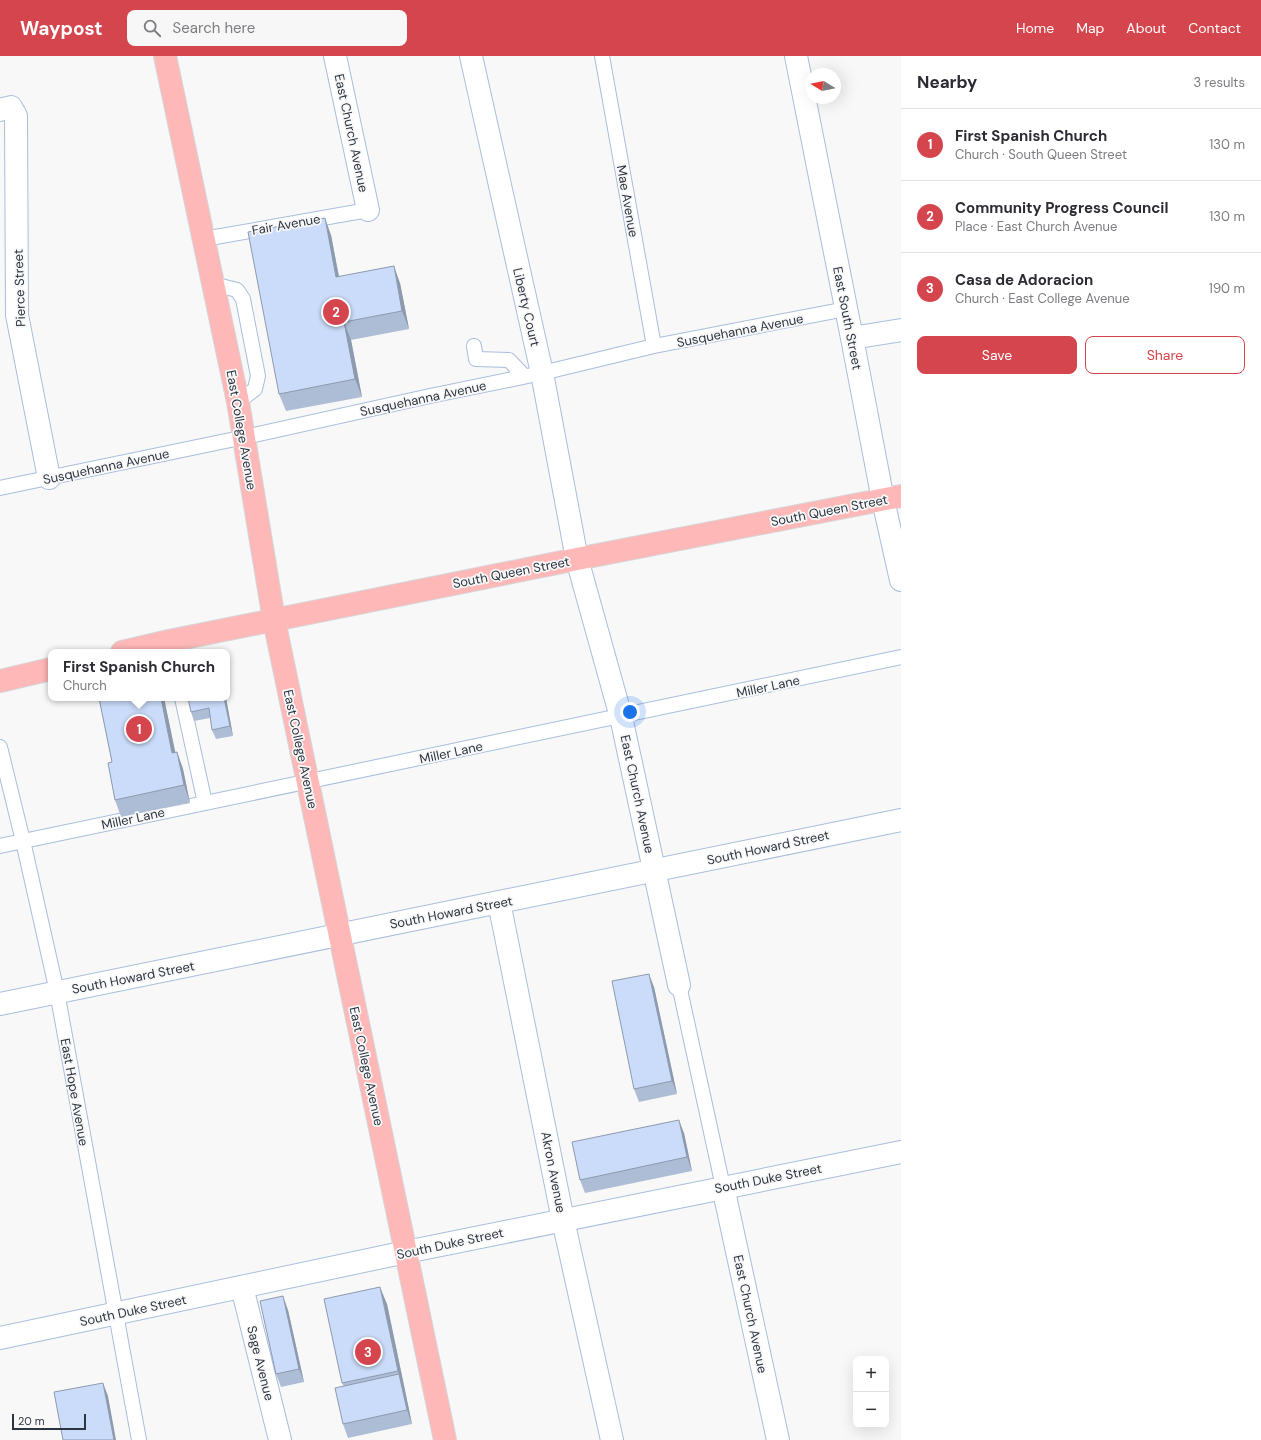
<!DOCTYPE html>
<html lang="en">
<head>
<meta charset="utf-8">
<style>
	:root { --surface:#fff; --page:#f7f7f7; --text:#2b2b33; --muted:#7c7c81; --line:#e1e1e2; --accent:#d5454d }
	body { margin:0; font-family:"DM Sans",sans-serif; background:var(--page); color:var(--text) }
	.controls { position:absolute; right:12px; bottom:12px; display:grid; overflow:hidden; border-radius:8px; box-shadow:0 4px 16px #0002 }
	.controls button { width:36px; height:36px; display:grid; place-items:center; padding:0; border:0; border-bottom:1px solid var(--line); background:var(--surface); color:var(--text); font:20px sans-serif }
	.compass { position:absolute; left:805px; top:12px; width:36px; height:36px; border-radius:50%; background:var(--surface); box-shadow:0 4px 16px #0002; rotate:280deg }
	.scale { position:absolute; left:12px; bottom:10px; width:74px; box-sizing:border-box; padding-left:4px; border:2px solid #2c3440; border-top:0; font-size:11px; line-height:14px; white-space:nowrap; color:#2c3440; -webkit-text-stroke:3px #f8f8f8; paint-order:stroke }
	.you { position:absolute; left:630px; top:656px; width:14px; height:14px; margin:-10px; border:3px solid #fff; border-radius:50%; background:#1a73e8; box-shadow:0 0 0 6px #1a73e833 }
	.badge { display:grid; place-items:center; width:26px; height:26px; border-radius:50%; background:var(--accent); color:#fff; font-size:13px; font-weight:700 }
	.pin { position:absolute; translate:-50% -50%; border:2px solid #fff; box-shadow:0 1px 4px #0006 }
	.popup { position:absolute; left:48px; top:593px; width:182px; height:52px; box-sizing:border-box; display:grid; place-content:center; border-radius:8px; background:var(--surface); filter:drop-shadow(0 1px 3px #0005); font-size:13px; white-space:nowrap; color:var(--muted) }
	.popup b { font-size:15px; color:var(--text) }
	.popup::after { content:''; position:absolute; left:50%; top:100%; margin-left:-8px; border:8px solid transparent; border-top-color:var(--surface) }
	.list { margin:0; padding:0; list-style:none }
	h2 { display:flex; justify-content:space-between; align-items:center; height:52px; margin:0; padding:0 16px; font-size:17px }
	h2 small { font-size:13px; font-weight:400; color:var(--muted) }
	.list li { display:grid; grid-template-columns:26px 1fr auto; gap:12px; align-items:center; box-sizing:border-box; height:72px; padding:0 16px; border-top:1px solid var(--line) }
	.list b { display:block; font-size:15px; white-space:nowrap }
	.list p { margin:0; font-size:13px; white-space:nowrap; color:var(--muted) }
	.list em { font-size:13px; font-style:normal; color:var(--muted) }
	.actions { display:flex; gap:8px; padding:12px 16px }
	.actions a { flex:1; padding:9px 0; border:1px solid var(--accent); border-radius:8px; text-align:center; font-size:14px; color:var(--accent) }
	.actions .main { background:var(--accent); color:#fff }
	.icon { flex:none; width:22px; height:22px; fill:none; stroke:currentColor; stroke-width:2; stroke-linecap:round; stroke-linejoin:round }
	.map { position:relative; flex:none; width:901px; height:1384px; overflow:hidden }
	header { display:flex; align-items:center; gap:24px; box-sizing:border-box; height:56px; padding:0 20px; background:var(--accent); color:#fff }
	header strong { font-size:19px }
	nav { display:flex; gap:22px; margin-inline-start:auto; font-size:14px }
	.search { width:280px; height:36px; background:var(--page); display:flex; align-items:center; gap:10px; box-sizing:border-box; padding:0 14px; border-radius:8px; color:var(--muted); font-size:15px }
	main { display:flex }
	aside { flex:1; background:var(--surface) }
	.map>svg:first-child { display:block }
</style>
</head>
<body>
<header>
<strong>Waypost</strong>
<div class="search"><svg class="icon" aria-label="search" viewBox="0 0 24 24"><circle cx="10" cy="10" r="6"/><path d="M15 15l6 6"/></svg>Search here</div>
<nav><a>Home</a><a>Map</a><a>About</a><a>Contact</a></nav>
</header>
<main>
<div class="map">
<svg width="901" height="1384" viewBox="0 0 901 1384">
	<rect width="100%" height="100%" fill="#f8f8f8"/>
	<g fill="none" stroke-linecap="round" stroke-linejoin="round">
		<defs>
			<path id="lane" d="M602 0 654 290
				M204 183 368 154
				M213 228 237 234 243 243 258 320 255 333 238 346
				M474 290 476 303 509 304 524 320
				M0 432 245 381 430 340 542 317 654 290 846 253
				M182 642 205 747
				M0 691 23 785 57 936 139 1384
				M0 790 901 601
				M679 929 723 1131"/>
			<path id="street" d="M335 0 368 154
				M471 0 542 317 577 503 621 661 679 929
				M796 0 852 282 883 444 901 524
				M0 54 11 51 16 60 17 259 49 422
				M852 282 901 274
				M499 846 563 1164 612 1384
				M0 948 901 764
				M723 1131 778 1384
				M242 1231 280 1384"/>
			<path id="secondary" d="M0 1282 406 1196 901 1096"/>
			<path id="primary" d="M165 0 238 346 274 564 445 1384
				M122 596 169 585 577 503 901 440
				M0 625 51 613"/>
		</defs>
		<use href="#lane" stroke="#a9bddc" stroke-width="16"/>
		<use href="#street" stroke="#a9bddc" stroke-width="24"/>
		<use href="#secondary" stroke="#a9bddc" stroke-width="24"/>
		<use href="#primary" stroke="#d5d6d9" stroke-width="24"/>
		<use href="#lane" stroke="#fff" stroke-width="14"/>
		<use href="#street" stroke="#fff" stroke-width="22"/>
		<use href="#secondary" stroke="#fff" stroke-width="22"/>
		<use href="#primary" stroke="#feb8b7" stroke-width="22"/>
	</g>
	<path fill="#aebdd6" d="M331 179 339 220 400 227 409 273 351 284 362 341 286 355 279 338Z
		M99 642H164L175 696H177L183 713 190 747 121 761 115 744 112 706Z
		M226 642 233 680 216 683 212 674 210 662 194 665 191 656Z
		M654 931 677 1038 639 1046 634 1033Z
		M684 1077 692 1115 585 1137 580 1124Z
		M387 1248 412 1368 348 1382 343 1368 344 1331 342 1327Z
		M288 1254 304 1326 281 1331 276 1318Z"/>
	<path fill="#8d9aae" d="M325 162 331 179 342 238 336 221Z
		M394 210 400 227 409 273 402 255Z
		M344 266 351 284 362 341 355 323Z
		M161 642H164L179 714 172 697Z
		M224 642H226L233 680 230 670Z
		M177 696 183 713 190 747 184 729Z
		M649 918 654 931 677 1038 672 1025Z
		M679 1064 684 1077 692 1115 687 1101Z
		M380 1231 387 1248 412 1368 407 1354 398 1315Z
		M283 1240 288 1254 304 1326 299 1313Z
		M103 1327 108 1340 116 1384H114Z"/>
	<path fill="#cadcf9" stroke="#8d9aae" d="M325 162 336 221 394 210 402 255 344 266 355 323 279 338 248 176Z
		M99 642H161L172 697 177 696 184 729 115 744 108 707 112 706Z
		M188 642H224L230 670 212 674 209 652 191 656Z
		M649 918 672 1025 634 1033 612 925Z
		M679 1064 687 1101 580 1124 572 1086Z
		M380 1231 398 1315 342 1327 324 1243Z
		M283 1240 299 1313 276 1318 260 1245Z
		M399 1318 407 1354 343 1368 335 1332Z
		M103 1327 114 1384H63L54 1336Z"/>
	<g text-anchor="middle" stroke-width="3.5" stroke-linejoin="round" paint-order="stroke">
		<g font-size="13" fill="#2c3440" stroke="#f8f8f8">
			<text transform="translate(352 77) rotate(78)" y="5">East Church Avenue</text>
			<text transform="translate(628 145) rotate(80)" y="5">Mae Avenue</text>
			<text transform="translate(286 168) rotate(-10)" y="5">Fair Avenue</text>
			<text transform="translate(19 232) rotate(-92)" y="5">Pierce Street</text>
			<text transform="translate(527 251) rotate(77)" y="5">Liberty Court</text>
			<text transform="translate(848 262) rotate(79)" y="5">East South Street</text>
			<text transform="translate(740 274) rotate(-11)" y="5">Susquehanna Avenue</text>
			<text transform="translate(423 342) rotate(-12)" y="5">Susquehanna Avenue</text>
			<text transform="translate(242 374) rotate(80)" y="5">East College Avenue</text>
			<text transform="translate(106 410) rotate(-12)" y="5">Susquehanna Avenue</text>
			<text transform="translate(829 454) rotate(-11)" y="5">South Queen Street</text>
			<text transform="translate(511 516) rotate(-11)" y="5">South Queen Street</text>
			<text transform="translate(768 630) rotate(-12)" y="5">Miller Lane</text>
			<text transform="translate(301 693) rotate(78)" y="5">East College Avenue</text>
			<text transform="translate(451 696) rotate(-12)" y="5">Miller Lane</text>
			<text transform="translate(638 738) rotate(78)" y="5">East Church Avenue</text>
			<text transform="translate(133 762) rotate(-12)" y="5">Miller Lane</text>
			<text transform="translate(768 791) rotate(-12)" y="5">South Howard Street</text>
			<text transform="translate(451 856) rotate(-11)" y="5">South Howard Street</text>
			<text transform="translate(133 921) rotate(-11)" y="5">South Howard Street</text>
			<text transform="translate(367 1010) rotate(78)" y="5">East College Avenue</text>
			<text transform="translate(75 1036) rotate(80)" y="5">East Hope Avenue</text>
			<text transform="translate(554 1116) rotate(79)" y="5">Akron Avenue</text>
			<text transform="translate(768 1122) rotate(-11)" y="5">South Duke Street</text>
			<text transform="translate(450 1187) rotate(-12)" y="5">South Duke Street</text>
			<text transform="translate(133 1254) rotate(-12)" y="5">South Duke Street</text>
			<text transform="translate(751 1258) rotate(78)" y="5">East Church Avenue</text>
			<text transform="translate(261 1307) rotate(76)" y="5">Sage Avenue</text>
		</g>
	</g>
</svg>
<div class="controls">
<button>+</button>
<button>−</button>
</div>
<svg class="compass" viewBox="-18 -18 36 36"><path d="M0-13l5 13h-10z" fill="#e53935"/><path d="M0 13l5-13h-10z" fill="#7c7c81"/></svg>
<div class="scale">20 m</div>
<div class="you"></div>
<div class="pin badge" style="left:139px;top:673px">1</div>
<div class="popup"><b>First Spanish Church</b>Church</div>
<div class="pin badge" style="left:336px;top:256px">2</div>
<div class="pin badge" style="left:368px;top:1296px">3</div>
</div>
<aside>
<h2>Nearby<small>3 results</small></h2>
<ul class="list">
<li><span class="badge">1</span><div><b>First Spanish Church</b><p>Church · South Queen Street</p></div><em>130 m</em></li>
<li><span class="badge">2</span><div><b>Community Progress Council</b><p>Place · East Church Avenue</p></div><em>130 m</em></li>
<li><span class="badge">3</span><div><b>Casa de Adoracion</b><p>Church · East College Avenue</p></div><em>190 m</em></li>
</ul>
<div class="actions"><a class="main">Save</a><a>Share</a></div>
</aside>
</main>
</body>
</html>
